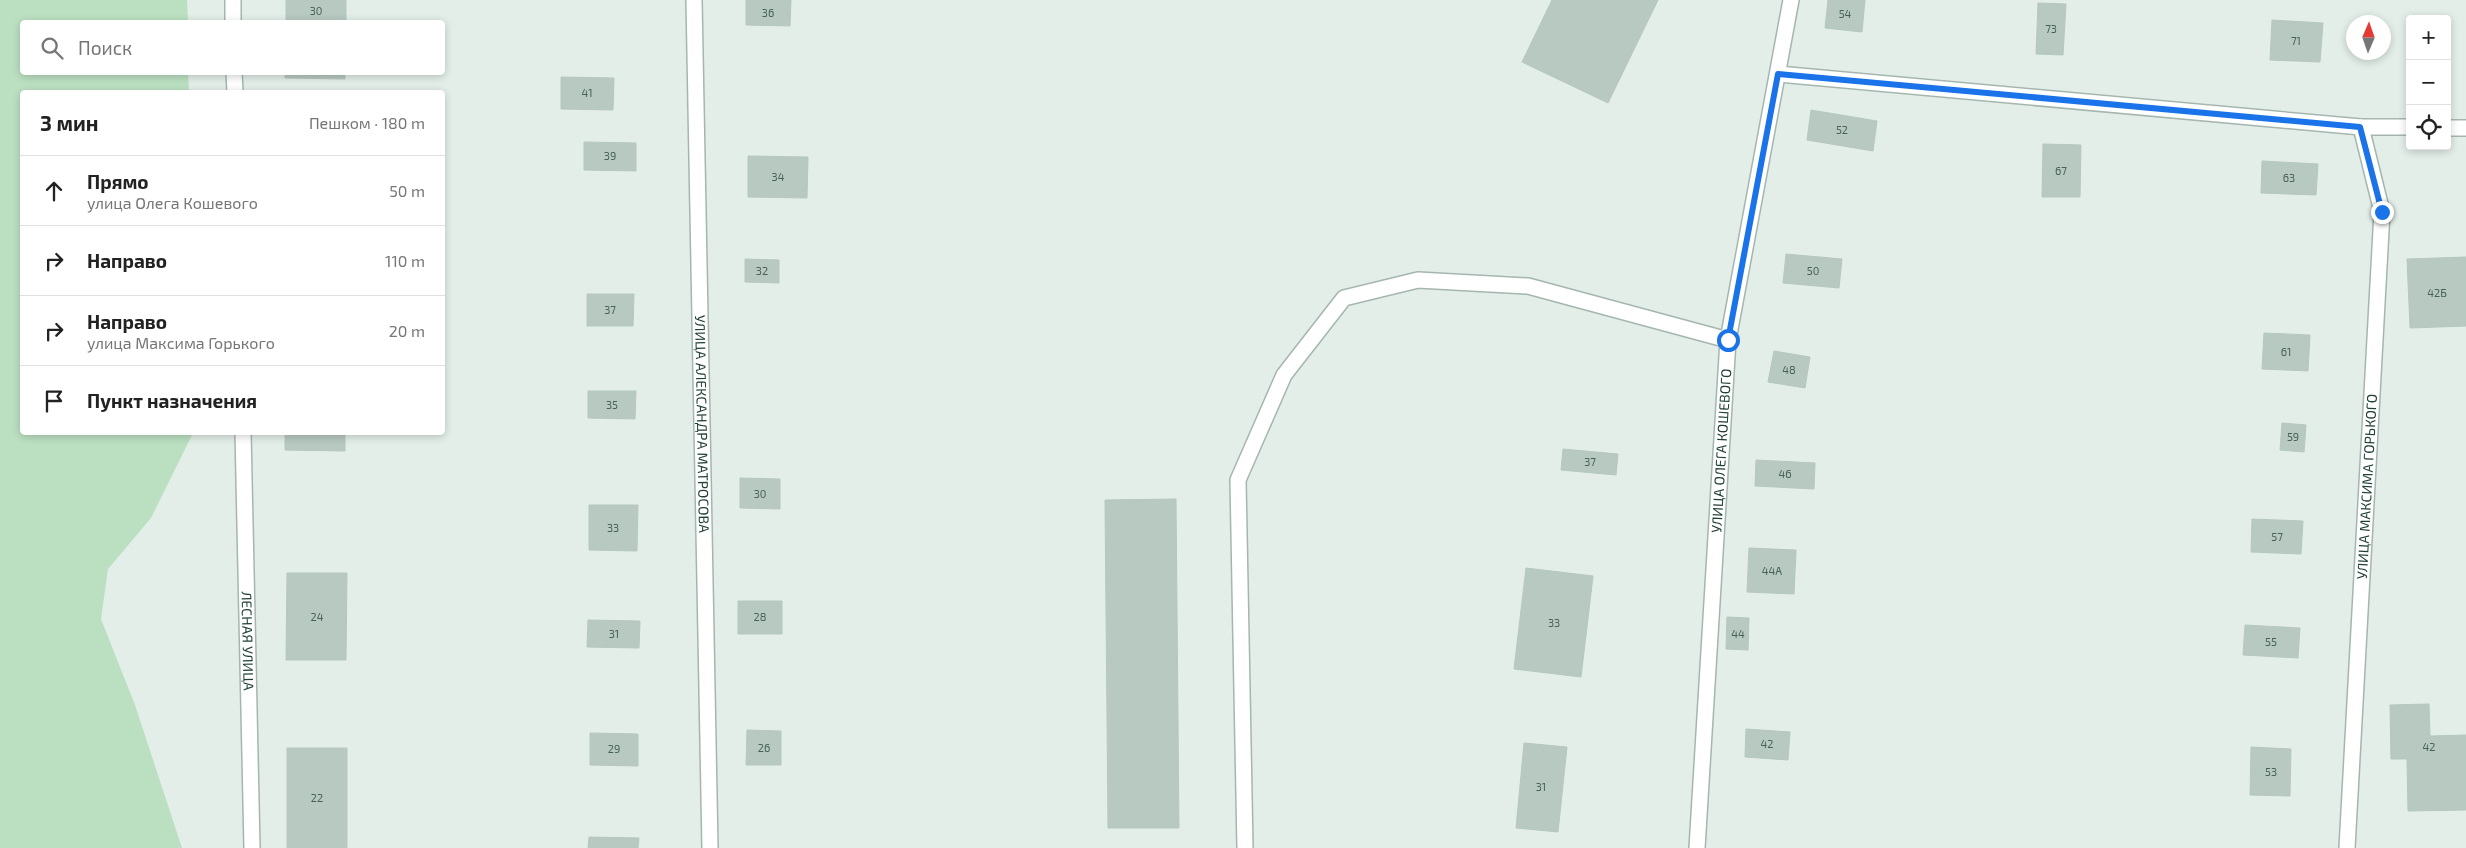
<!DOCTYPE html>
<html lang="ru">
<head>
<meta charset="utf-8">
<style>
	:root { --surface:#fff; --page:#f6f6f6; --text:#222; --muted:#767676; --line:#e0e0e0 }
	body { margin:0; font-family:"Exo 2",sans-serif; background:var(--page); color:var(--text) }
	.controls { position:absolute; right:15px; top:15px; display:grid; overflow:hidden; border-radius:5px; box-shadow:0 2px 8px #0003 }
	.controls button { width:45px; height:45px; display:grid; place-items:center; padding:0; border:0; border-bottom:1px solid var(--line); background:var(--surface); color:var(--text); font:25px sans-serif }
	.compass { position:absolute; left:2346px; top:15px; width:45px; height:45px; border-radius:50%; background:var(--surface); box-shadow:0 2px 8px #0003; rotate:2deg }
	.stop { position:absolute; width:15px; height:15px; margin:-11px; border:4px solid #1a73e8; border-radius:50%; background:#fff }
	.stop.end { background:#1a73e8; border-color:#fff; box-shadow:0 1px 5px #0008 }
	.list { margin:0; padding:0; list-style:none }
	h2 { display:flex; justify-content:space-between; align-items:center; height:65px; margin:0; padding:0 20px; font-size:21px }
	h2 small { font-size:16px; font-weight:400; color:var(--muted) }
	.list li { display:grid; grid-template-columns:32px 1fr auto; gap:15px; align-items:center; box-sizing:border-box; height:70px; padding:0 20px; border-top:1px solid var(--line) }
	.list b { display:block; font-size:19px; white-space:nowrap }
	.list p { margin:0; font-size:16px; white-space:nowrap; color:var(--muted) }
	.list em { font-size:16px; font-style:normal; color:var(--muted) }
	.icon { flex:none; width:28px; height:28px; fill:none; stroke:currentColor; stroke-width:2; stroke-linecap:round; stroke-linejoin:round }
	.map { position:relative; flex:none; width:2466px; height:848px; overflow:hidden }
	.search { position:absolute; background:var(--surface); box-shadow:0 2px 8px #0003; left:20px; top:20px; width:425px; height:55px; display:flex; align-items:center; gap:12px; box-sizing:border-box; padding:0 18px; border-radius:5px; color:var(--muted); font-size:19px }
	.panel { position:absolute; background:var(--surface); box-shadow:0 2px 8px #0003; left:20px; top:90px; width:425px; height:345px; border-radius:5px }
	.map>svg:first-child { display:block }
</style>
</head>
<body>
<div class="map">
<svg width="2466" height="848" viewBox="0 0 2466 848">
	<rect width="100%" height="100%" fill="#e3eee8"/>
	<path fill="#bbe0c1" d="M0 0H187L188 22H22V72L188 73 189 92H22V432L193 433 151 518 108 569 101 619 135 705 182 848H0Z"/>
	<path fill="#b8c9c1" stroke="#b5c8be" d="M286 0H346V22H286Z
		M746 0H791L790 26 746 25Z
		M1552 0H1658L1608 103 1522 62Z
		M1828 0H1865L1862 32 1825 28Z
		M2038 3 2066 4 2063 55 2036 54Z
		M2272 20 2323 23 2320 62 2270 60Z
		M285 72H345V79L285 78Z
		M561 77 614 78 613 110 561 109Z
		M1811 110 1877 121 1873 151 1807 140Z
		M584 142 636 143V171L584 170Z
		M2043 144 2081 145 2080 197H2042Z
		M748 156 808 157 807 198 748 197Z
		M2262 161 2318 164 2316 195 2261 193Z
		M1786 254 1842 259 1839 288 1783 283Z
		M2466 257V326L2410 328 2407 259Z
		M745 259 779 260V283L745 282Z
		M587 294H634L633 326H587Z
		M2264 333 2310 335 2308 371 2262 369Z
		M1774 351 1810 357 1805 388 1768 382Z
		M588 391H636L635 419 588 418Z
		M2282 423 2306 425 2304 452 2280 450Z
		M285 432H345V451L285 450Z
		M1563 449 1618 454 1616 475 1561 470Z
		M1756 460 1815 463 1814 489 1755 486Z
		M740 478 780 479V509L740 508Z
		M1176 499 1179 828H1108L1105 500Z
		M589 505H638L637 551 589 550Z
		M2252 519 2303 521 2301 554 2251 552Z
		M1749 548 1796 550 1794 594 1747 592Z
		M1526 568 1593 576 1581 677 1514 669Z
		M287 573H347L346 660H286Z
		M738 601H782V634H738Z
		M1727 617 1749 618 1748 650 1726 649Z
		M588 620 640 621 639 648 587 647Z
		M2245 625 2300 628 2298 658 2243 655Z
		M2429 704 2430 736 2466 735V810L2408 811 2407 759H2391L2390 705Z
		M1746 729 1790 732 1788 760 1745 757Z
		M747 730 781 731V765H746Z
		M590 733 638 734V766L590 765Z
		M1524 743 1567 747 1558 832 1516 828Z
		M2251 747 2291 749 2290 796 2250 795Z
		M287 748H347V848H287Z
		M589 837 639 838 638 848H588Z"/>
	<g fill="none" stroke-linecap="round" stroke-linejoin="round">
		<defs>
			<path id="service" d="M1245 848 1238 480 1284 375 1344 298 1418 280 1528 286 1728 340"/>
			<g id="minor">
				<path d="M233 0V22"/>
				<path id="s1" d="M694 0 710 848"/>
				<path d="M234 72 235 92"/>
				<path d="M1778 74 2361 127H2410"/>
				<path d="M2447 128H2466"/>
				<path id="s2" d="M243 432 252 848"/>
				<path id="s3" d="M1697 848 1728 340 1791 0"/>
				<path id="s4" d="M2347 848 2382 212 2361 127"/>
			</g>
		</defs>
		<use href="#service" stroke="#a5b6af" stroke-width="18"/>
		<use href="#minor" stroke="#a5b6af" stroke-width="18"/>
		<use href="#service" stroke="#fff" stroke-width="15"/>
		<use href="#minor" stroke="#fff" stroke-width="15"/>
	</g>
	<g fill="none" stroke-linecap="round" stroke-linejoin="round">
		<path stroke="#1a73e8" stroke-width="6" d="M1728 340 1778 74 2360 127 2382 212"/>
	</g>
	<g text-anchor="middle" stroke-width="4" stroke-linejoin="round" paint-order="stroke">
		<g font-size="11" fill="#476258">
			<text x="316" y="15">30</text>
			<text x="768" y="17">36</text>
			<text x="1845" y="18">54</text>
			<text x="2051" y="33">73</text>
			<text x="2296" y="45">71</text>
			<text x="587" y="97">41</text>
			<text x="1842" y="134">52</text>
			<text x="610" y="160">39</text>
			<text x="2061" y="175">67</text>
			<text x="778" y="181">34</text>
			<text x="2289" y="182">63</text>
			<text x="762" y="275">32</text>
			<text x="1813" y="275">50</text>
			<text x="2437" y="297">42Б</text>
			<text x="610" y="314">37</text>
			<text x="2286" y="356">61</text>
			<text x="1789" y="374">48</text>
			<text x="612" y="409">35</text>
			<text x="2293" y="441">59</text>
			<text x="1590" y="466">37</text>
			<text x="1785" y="478">46</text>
			<text x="760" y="498">30</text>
			<text x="613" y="532">33</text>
			<text x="2277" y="541">57</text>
			<text x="1772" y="575">44А</text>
			<text x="317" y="621">24</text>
			<text x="760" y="621">28</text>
			<text x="1554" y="627">33</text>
			<text x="614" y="638">31</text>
			<text x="1738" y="638">44</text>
			<text x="2271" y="646">55</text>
			<text x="1767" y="748">42</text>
			<text x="2429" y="751">42</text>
			<text x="764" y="752">26</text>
			<text x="614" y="753">29</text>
			<text x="2271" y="776">53</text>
			<text x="1541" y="791">31</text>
			<text x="317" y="802">22</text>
		</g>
		<g font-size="14" fill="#214035" stroke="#f4faf6">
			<text dy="5" stroke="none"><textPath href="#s1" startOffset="424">УЛИЦА АЛЕКСАНДРА МАТРОСОВА</textPath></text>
			<text dy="5" stroke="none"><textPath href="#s3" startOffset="398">УЛИЦА ОЛЕГА КОШЕВОГО</textPath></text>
			<text dy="5" stroke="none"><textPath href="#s4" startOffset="362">УЛИЦА МАКСИМА ГОРЬКОГО</textPath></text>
			<text dy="5" stroke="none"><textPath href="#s2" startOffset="209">ЛЕСНАЯ УЛИЦА</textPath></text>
		</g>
	</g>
</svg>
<div class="controls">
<button>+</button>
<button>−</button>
<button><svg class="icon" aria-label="locate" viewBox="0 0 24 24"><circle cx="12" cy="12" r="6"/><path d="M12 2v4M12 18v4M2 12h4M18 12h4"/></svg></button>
</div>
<svg class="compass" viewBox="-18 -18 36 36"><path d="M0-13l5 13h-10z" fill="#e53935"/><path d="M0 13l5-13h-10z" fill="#767676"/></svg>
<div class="stop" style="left:1728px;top:340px"></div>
<div class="stop end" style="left:2382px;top:212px"></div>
<div class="search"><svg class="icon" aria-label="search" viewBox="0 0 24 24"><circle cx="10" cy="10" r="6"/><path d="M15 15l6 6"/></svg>Поиск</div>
<section class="panel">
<h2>3 мин<small>Пешком · 180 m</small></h2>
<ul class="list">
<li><svg class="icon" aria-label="ahead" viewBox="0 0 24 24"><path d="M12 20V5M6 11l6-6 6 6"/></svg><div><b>Прямо</b><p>улица Олега Кошевого</p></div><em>50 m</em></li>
<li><svg class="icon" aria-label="right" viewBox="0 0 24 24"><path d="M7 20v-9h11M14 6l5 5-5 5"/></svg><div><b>Направо</b></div><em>110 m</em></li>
<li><svg class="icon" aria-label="right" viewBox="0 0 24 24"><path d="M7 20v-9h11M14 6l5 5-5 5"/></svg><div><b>Направо</b><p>улица Максима Горького</p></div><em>20 m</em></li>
<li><svg class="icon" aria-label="arrive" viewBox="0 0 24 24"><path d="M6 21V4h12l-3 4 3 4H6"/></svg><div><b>Пункт назначения</b></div></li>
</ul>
</section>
</div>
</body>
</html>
